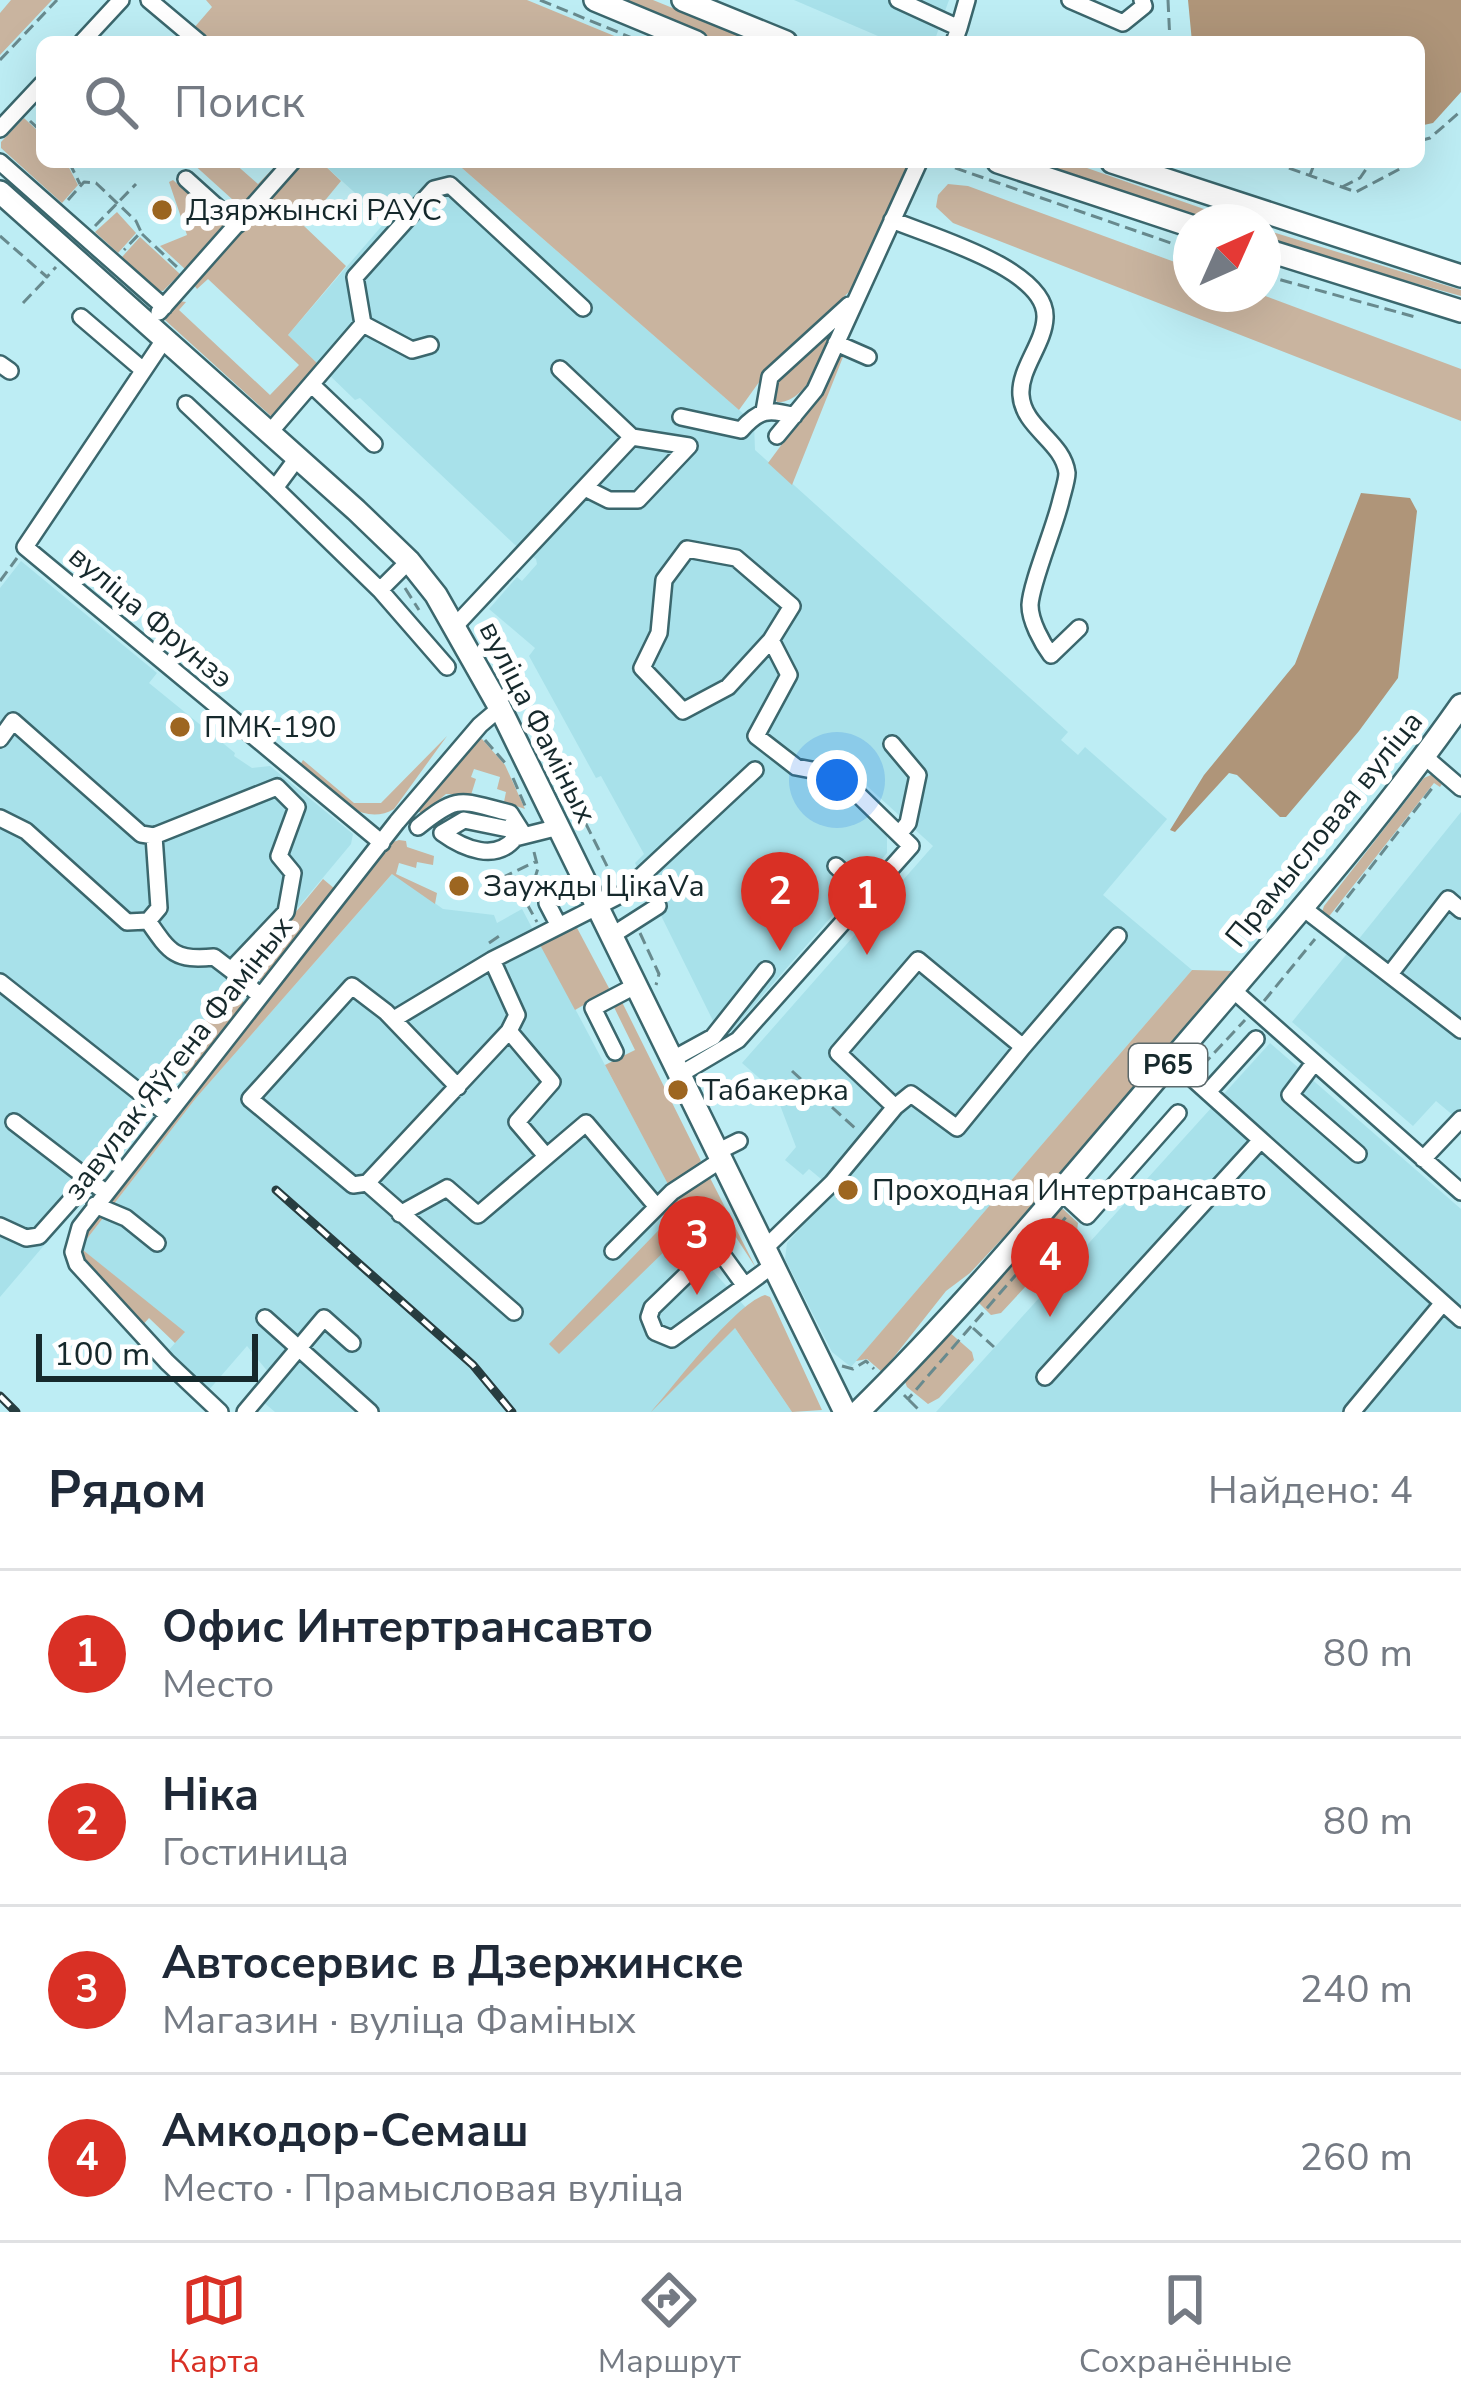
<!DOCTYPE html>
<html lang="ru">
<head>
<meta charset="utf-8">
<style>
	:root { --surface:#fff; --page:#f2f2f3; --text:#1f2937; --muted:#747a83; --line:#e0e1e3; --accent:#d93025 }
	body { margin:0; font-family:"Nunito Sans",sans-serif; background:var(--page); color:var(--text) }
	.compass { position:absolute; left:1173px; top:204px; width:108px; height:108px; border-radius:50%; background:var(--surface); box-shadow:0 12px 48px #0002; rotate:45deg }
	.scale { position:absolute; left:36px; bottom:30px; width:222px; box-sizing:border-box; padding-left:12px; border:6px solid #16292c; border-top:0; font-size:33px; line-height:42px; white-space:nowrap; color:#16292c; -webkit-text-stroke:9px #fff; paint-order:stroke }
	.you { position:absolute; left:837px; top:780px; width:42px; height:42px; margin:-30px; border:9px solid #fff; border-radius:50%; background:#1a73e8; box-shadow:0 0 0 18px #1a73e833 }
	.badge { display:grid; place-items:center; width:78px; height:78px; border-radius:50%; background:var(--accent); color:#fff; font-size:39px; font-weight:700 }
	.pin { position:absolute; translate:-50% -99px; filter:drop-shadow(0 3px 6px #0008) }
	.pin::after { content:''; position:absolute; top:63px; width:42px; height:36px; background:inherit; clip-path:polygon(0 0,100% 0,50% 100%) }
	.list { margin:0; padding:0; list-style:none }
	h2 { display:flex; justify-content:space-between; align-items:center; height:156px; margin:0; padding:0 48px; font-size:51px }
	h2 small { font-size:39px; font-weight:400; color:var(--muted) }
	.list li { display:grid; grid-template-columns:78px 1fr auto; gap:36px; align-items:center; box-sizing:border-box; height:168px; padding:0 48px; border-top:3px solid var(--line) }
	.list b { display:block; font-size:45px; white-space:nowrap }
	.list p { margin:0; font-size:39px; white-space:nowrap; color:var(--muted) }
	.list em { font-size:39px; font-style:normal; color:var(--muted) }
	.icon { flex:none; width:66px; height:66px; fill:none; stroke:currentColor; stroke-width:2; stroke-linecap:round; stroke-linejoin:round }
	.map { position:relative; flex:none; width:1461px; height:1412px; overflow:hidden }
	.search { position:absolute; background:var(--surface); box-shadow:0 12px 48px #0002; left:36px; right:36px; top:36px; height:132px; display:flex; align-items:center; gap:30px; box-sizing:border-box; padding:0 42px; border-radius:18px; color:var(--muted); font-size:45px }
	.sheet { height:828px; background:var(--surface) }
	nav { display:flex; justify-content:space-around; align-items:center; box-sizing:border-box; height:168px; border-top:3px solid var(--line); background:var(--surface); font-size:33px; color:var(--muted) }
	nav a { display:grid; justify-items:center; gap:6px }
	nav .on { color:var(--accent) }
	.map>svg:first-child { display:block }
</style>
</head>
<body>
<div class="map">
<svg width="1461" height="1412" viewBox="0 0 1461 1412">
	<rect width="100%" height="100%" fill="#bdedf4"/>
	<path fill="#a8e1ea" d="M794 0H949L934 42H892Z
		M321 162H455L754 423 755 450 1068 732 1061 740 1078 755 1085 747 1167 819 1103 895 1192 970 851 1367 832 1352 785 1259 787 1243 838 1187 826 1183 809 1169 803 1175 785 1160 796 1147 775 1092 742 1063 933 846 846 767 834 781 887 835V853L723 1041 635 863 644 854 601 776 596 778 529 656 535 648 489 609 517 577 522 581 537 564 536 559 514 544 360 398 355 400 288 335 386 221Z
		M21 561 157 673 149 683 235 753 234 756 252 768 270 766 353 834 351 844 116 1126 128 1138 127 1148 0 1297V588Z
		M1461 812V1122L1436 1101 1413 1126 1292 1022Z
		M393 873 443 909 494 915 497 923 522 909 681 1208 694 1250 748 1310 735 1328 792 1412H275L262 1401 277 1383 247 1346 208 1391 167 1352 184 1333 83 1250 86 1240 196 1098Z
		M1270 1043 1461 1209V1412H936Z"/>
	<path fill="#c9b49f" d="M11 0H52L0 55V13Z
		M206 0H527L629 42H209L193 29 212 7Z
		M618 0H653L756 42H719Z
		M24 118 42 135V162H66L78 185 62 203 1 148V142Z
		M191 162H233L258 184 279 162H286L243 209Z
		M299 162H321L341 181 304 226 346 266 288 335 318 364 272 417 165 320 179 301 186 302 179 310 270 395 299 365 208 279 197 289 194 285Z
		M455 162H910L854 287 767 371 739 410Z
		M1024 162H1070L1241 222H1204Z
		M173 180 224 226 185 269 160 246 187 235 169 182Z
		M948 184 968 186 1191 268V294H1260L1461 369V421L953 223 936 207 938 195Z
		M117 212 136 233 118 253 95 232Z
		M1263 229 1461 290V296L1263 241Z
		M140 237 180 274 163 291 156 290 122 257Z
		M840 319C827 344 810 404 777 402L773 395 774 381Z
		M838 355 843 357 792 485 768 463 819 394Z
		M447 736 394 809C381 817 365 816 352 808L300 765 303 760 354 803H381Z
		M482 739 505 765 525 809 504 802 506 792 497 789 500 777 474 769 471 777 476 779 471 795 446 794 422 814 416 809 474 740Z
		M1433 774 1444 781 1440 787 1434 783 1327 919 1322 912 1324 906 1424 778Z
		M399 840 406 841 407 847 434 856 433 865 417 862 416 868 399 863 396 874 437 893 435 904 392 874 196 1098 86 1240 83 1250 185 1332 175 1343 149 1318 141 1327 82 1259 78 1251 81 1238 189 1095 390 843Z
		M323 879 335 889 261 980 244 975Z
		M576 926 610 990 575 1010 539 943Z
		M1192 970 1234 971 1060 1177 970 1273 946 1291 882 1372 867 1359 856 1361Z
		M237 983 244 1004 188 1076 172 1062Z
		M620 998 701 1161 670 1188 605 1065 635 1050 612 1003Z
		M707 1172 756 1268 728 1225 688 1261 673 1243 559 1354 549 1344 680 1208 675 1197Z
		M1063 1209 1078 1223 1077 1231 1001 1313 991 1315 979 1303 982 1291 1057 1210Z
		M765 1295 770 1297 822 1410 792 1412 735 1328 651 1412C675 1385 734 1305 765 1295Z
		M948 1331 972 1352 974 1360 939 1398 928 1404 907 1387 904 1379Z"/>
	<path fill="#af9579" d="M1188 0H1461V92L1433 123 1419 126V42H1192Z
		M1361 493 1410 498 1417 511 1398 678 1359 731 1286 817H1280L1237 775 1229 773 1175 832 1170 830 1204 775 1295 664Z"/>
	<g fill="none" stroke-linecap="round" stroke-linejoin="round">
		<defs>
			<path id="minor" d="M149 0 199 42
				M898 0 959 28 954 42
				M1070 0 1123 23 1144 6 1142 0
				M959 28 967 0
				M82 42 121 0
				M0 129 42 84
				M0 162 164 307
				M186 179 237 225
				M892 220C930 236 1048 269 1045 318 1044 344 1019 369 1021 395 1023 428 1063 441 1067 473 1067 480 1063 492 1061 500 1055 527 1031 583 1030 605 1030 621 1042 643 1051 655L1079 628
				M159 312 292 162
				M81 317 143 370
				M363 324 412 350 430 345
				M166 337 25 547 382 843
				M836 343 868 357
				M0 364 10 371
				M312 385 374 444
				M186 404 275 488
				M764 411 770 377 849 305
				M681 417 741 430C759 410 768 408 794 416
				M270 432 363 324 355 277 434 189 450 185 583 308
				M777 436 815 390 919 162
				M298 457 275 488 380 590 409 561
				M585 488 609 500H638L689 446 632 437
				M380 590 447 667
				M456 625 632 437 560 369
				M0 739 13 721 141 834 154 836 277 787 297 807 279 856 293 873 286 912 231 970 260 996
				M892 744 918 775 908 823 899 834
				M1424 756 1461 788
				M0 818 26 831 127 922 148 921 159 908 154 836
				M418 827C460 793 460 801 510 813L524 835
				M442 833 464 820 513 830 521 836
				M442 833C464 849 496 862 515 838
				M515 838 559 827
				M836 866 867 895
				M582 877 547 903 559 926 622 894 755 770
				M1303 908 1461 1030
				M148 921C170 953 175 961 214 957L231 970
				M611 936 658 906
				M1390 974 1448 899 1461 910
				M0 982 167 1114
				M1233 990 1461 1192
				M394 1019 492 960 559 926
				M509 1031 552 1082 517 1122 546 1156
				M615 1052 593 1008 635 986
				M671 1060 713 1037 766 970
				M1172 1060 1261 1140
				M1314 1063 1290 1095 1358 1154
				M679 1075 738 1040 911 846 838 775 796 767 756 736 789 675 771 640 792 606 736 558 687 549 664 580 659 633 642 668 683 711 728 687 771 640
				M458 1087 386 1012 352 986 250 1099 353 1185 367 1183 509 1031 517 1015 492 960
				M1208 1092 1256 1039
				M895 1107 911 1094 957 1128 1023 1047
				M14 1122 105 1192
				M717 1152 739 1141
				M1423 1159 1461 1119
				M367 1183 514 1312
				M1060 1191 1087 1216 1178 1113
				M95 1205 126 1218 157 1243
				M400 1214 447 1188 478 1215 586 1123 657 1207
				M0 1226 26 1238 39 1236 88 1181
				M764 1249 832 1183 895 1107 838 1053 918 960 1023 1047 1118 936
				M613 1251 672 1192 721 1160
				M745 1286 716 1246 652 1308 649 1317 655 1332 672 1339 772 1266
				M265 1318 370 1412
				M1045 1377 1261 1140 1461 1319
				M220 1412 167 1362 77 1264 73 1252 80 1227 397 822 480 725 500 708
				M245 1412 324 1318 352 1343
				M1352 1412 1442 1304"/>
			<path id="major" d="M595 0 696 42
				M683 0 786 42
				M998 162 1191 226
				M1112 162 1461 276
				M0 192 356 510 409 561 436 595 500 708 845 1412
				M1263 249 1461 311
				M858 1412C970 1302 1071 1178 1174 1058 1272 943 1374 829 1461 705"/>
		</defs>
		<use href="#minor" stroke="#3b676d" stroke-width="20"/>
		<use href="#major" stroke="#3b676d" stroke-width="26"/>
		<path stroke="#688a8e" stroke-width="3" stroke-dasharray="12 6" stroke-linecap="butt" d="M540 0 642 42
			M1168 0 1170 42
			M0 60 57 0
			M30 121 42 132
			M1419 141 1430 138 1461 111
			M1419 156 1423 140
			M69 162 80 184
			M938 162 1191 250
			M1272 162 1356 192 1413 162
			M1310 175 1315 162
			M1342 187 1360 178 1371 162
			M68 200 84 182 96 183 136 221 141 232 124 250
			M95 226 136 184
			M142 234 178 268
			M0 236 47 277 56 267
			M1263 275 1419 318
			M23 303 46 279
			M0 581 17 558
			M405 588 419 610
			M511 680 559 783 577 806 615 882
			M485 740 506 764
			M513 778 526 808
			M534 852 538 868 527 904 537 922
			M528 902 507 899 504 890 494 887 495 881 535 862
			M1336 912 1433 787
			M640 933 659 974 656 985
			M489 943 502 934
			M1264 1001 1315 939
			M1202 1066 1245 1020
			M792 1071 856 1129
			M837 1197 840 1199 855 1181
			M973 1328 994 1347
			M842 1366 853 1369 866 1361 874 1369
			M904 1395 908 1399 1067 1216
			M909 1400 921 1412"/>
		<use href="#minor" stroke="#fff" stroke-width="15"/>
		<use href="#major" stroke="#fff" stroke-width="21"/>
		<defs>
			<path id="rail" d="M276 1190 473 1365 512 1412
				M0 1396 16 1412"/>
		</defs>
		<use href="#rail" stroke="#273d40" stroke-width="9"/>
		<use href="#rail" stroke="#fff" stroke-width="4.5" stroke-dasharray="14" stroke-linecap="butt"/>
	</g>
	<g fill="#9d6621" stroke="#fff" stroke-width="4.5">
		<circle cx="162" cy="210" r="12"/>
		<circle cx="180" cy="727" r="12"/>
		<circle cx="459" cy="886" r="12"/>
		<circle cx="678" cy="1090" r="12"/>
		<circle cx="848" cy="1190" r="12"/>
	</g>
	<g text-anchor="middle" stroke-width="12" stroke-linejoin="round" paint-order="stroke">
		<rect fill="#fff" stroke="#5c696b" stroke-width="3" x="1129" y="1044" width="78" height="42" rx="9"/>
		<g font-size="27" font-weight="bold" fill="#16292c">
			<text x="1168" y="1074">Р65</text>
		</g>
		<g font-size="30" fill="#16292c" stroke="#fff" text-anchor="start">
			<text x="186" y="220">Дзяржынскі РАУС</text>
			<text x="204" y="737">ПМК-190</text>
			<text x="483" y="896">Заужды ЦікаVа</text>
			<text x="702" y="1100">Табакерка</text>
			<text x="872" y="1200">Проходная Интертрансавто</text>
		</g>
		<g font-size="30" fill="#16292c" stroke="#fff">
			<text transform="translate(151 617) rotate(40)" y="10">вуліца Фрунзэ</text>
			<text transform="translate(538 722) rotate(63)" y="10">вуліца Фаміных</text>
			<text transform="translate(1324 829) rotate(-51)" y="10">Прамысловая вуліца</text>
			<text transform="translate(178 1058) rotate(-52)" y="10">завулак Яўгена Фаміных</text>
		</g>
	</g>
</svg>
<svg class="compass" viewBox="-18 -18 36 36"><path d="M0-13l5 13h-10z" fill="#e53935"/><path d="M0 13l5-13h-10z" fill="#747a83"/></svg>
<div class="scale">100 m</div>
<div class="you"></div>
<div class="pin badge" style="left:867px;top:955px">1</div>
<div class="pin badge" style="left:780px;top:951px">2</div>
<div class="pin badge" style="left:697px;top:1295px">3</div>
<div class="pin badge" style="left:1050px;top:1317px">4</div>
<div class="search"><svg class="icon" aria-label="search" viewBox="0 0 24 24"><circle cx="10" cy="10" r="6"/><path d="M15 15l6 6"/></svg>Поиск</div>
</div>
<section class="sheet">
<h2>Рядом<small>Найдено: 4</small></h2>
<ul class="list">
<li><span class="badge">1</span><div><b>Офис Интертрансавто</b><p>Место</p></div><em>80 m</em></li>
<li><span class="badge">2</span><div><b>Ніка</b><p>Гостиница</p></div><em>80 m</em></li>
<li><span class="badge">3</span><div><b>Автосервис в Дзержинске</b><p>Магазин · вуліца Фаміных</p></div><em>240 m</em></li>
<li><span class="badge">4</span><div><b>Амкодор-Семаш</b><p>Место · Прамысловая вуліца</p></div><em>260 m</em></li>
</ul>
</section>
<nav>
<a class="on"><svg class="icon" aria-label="map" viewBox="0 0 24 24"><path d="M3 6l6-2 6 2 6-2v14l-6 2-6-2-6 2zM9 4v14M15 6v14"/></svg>Карта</a>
<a><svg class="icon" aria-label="directions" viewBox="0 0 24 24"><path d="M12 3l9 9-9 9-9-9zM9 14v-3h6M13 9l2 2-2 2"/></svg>Маршрут</a>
<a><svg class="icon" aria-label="saved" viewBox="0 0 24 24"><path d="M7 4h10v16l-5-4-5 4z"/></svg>Сохранённые</a>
</nav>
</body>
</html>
